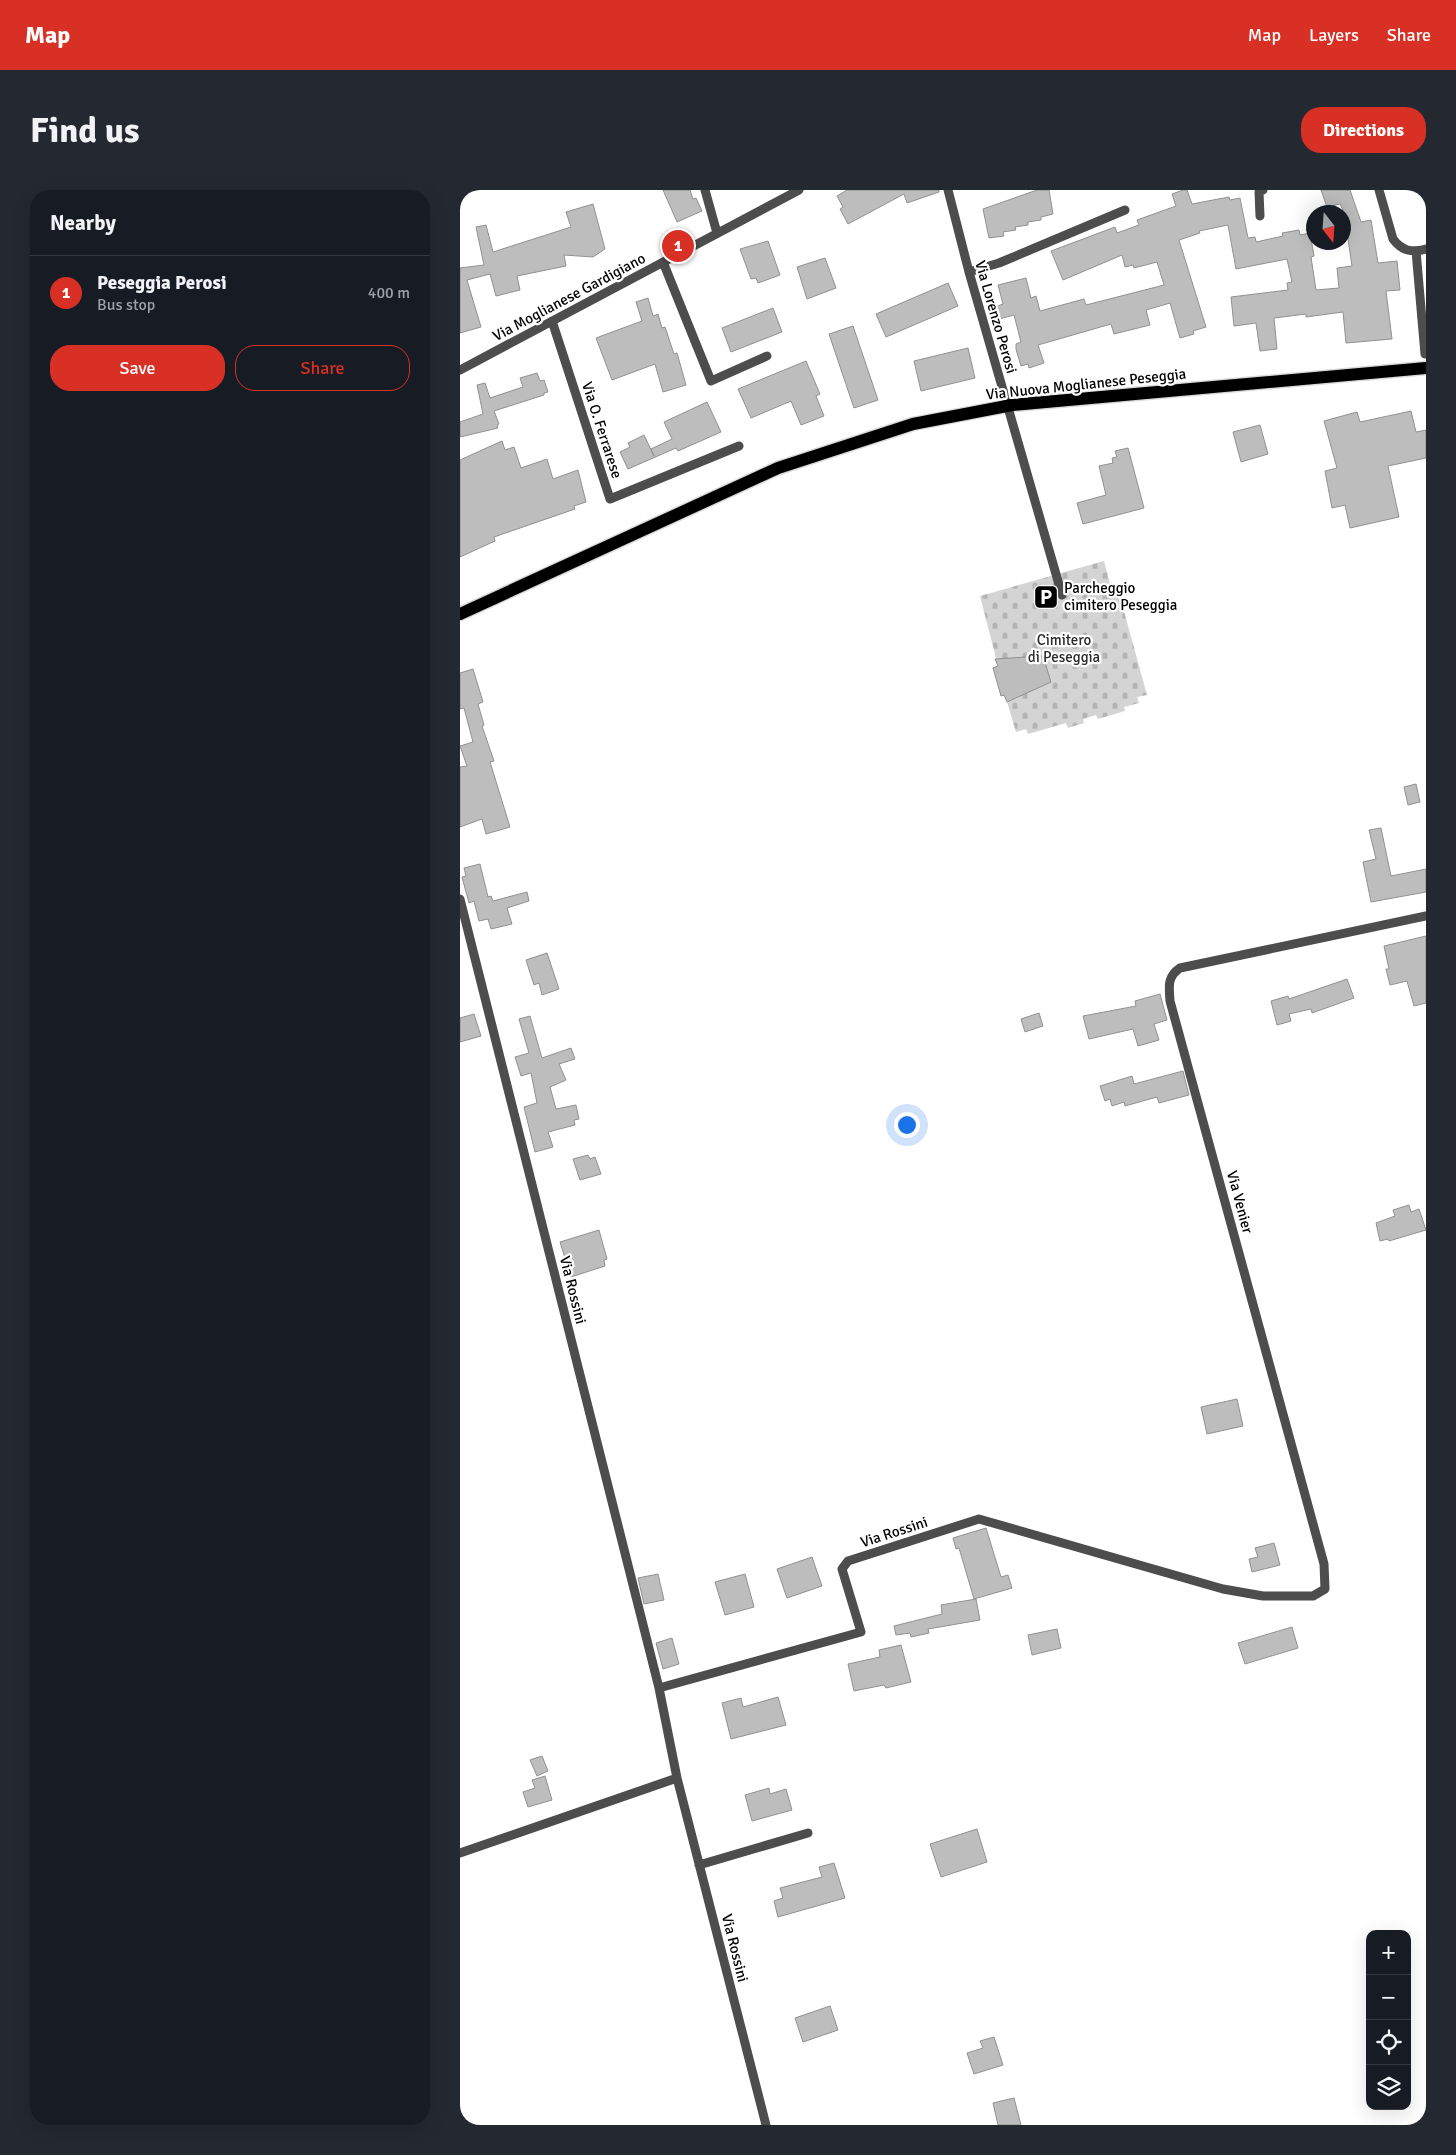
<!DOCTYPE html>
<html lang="en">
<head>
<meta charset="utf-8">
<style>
	:root { --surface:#171b24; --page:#242831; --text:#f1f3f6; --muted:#9ea1a6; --line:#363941; --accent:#d93025 }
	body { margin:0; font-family:Signika,sans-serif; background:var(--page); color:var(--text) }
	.controls { position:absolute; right:15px; bottom:15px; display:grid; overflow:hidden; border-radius:10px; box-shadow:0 5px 20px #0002 }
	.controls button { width:45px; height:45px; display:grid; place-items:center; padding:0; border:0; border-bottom:1px solid var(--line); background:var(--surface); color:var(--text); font:25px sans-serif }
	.compass { position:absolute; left:846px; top:15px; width:45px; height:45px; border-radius:50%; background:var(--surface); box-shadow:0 5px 20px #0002; rotate:163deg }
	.you { position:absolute; left:446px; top:934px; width:18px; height:18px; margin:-12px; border:4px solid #fff; border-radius:50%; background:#1a73e8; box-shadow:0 0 0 8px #1a73e833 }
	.badge { display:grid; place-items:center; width:32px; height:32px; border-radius:50%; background:var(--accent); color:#fff; font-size:16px; font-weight:700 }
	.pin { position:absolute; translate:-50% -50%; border:2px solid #fff; box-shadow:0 1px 5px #0006 }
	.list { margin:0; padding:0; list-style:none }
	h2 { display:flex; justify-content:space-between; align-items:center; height:65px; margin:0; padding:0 20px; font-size:21px }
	h2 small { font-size:16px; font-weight:400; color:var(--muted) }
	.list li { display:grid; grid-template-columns:32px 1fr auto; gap:15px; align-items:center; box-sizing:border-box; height:75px; padding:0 20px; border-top:1px solid var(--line) }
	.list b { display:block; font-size:19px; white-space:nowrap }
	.list p { margin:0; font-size:16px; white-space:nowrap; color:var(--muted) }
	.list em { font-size:16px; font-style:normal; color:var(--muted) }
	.actions { display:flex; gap:10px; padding:15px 20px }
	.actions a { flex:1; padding:11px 0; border:1px solid var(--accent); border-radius:20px; text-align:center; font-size:18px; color:var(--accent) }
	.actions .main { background:var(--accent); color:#fff }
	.icon { flex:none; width:28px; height:28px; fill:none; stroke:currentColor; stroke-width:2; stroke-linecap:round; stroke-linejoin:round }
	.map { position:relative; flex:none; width:966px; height:1935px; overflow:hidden; border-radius:20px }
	header { display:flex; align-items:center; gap:30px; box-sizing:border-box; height:70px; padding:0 25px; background:var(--accent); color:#fff }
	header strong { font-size:24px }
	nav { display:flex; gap:28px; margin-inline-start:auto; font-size:18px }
	.intro { display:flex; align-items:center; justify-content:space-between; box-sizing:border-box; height:120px; padding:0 30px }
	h1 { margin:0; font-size:35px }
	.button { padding:12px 22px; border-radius:20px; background:var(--accent); color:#fff; font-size:18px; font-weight:700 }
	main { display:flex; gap:30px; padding:0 30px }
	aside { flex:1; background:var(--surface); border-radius:20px; box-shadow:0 5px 20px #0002 }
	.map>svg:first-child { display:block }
</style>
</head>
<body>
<header>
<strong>Map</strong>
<nav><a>Map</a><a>Layers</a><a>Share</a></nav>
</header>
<div class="intro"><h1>Find us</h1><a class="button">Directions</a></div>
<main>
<aside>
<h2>Nearby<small></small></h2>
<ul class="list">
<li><span class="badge">1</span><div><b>Peseggia Perosi</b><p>Bus stop</p></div><em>400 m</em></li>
</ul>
<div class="actions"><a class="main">Save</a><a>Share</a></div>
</aside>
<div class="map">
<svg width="966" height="1935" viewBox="0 0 966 1935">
	<defs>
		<pattern id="cemetery-stones" width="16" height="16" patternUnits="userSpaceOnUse" patternTransform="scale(1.25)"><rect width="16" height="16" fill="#d4d4d4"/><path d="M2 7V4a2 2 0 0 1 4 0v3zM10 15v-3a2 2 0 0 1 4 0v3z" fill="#b4b4b4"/></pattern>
	</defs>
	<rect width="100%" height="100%" fill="#fff"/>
	<path fill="url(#cemetery-stones)" d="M644 371 653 405 659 403 687 505 677 507 679 513 664 517 665 521 638 529 636 525 623 529 624 533 608 538 606 533 568 544 566 539 556 542 545 505 541 506 533 478 538 476 520 406Z"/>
	<path fill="#bdbdbd" stroke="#919191" d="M203 0H230L233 9 236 8 242 21 217 32Z
		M387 0H479V2L447 13 444 4 388 34 380 19 383 17 377 6Z
		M577 0H589L593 24 581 27V30L568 32V35L555 37 556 40 543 42 544 46 529 48 523 19Z
		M723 0H727L732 14 769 7 770 10 780 8 788 48 795 47 796 52 823 46 822 43 839 40 840 45 850 43 854 66 851 67 856 100 879 98 877 78 892 76 884 22 880 14 867 17 861 0H890L901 32 911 30 918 73 937 71 940 100 926 101 932 149 886 153 883 122 846 127V124L814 128 817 159 800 161 796 133 774 136 771 107 828 100 827 93 832 92 827 69 776 79 768 35 739 41 740 43 719 50 746 137 733 141 734 144 720 148 710 113 686 120 690 135 654 144 651 134 578 155 584 173 569 178 568 174 561 176 556 159V154L561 152 554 125 539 129 535 117 543 114 538 95 566 88 571 108 576 106 580 121 624 109 626 115 704 95 697 72 674 78 673 75 665 77 662 65 603 90 591 61 655 37 657 43 679 35 677 30 716 16 712 4Z
		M133 14 145 59 133 67 104 65 106 76 57 86 60 100 36 106 30 84 7 90 21 137 0 143V78L24 75 16 37 26 35 33 62 111 37 106 22Z
		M308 51 320 85 298 93 296 88 291 89 280 59Z
		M365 68 376 98 347 109 337 77Z
		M488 93 498 116 426 147 416 124Z
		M188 108 193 126 198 124 202 138 205 137 214 164 217 163 226 195 203 202 195 174 152 190 136 148 182 131 176 112Z
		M313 118 322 142 271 162 262 138Z
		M393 136 418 210 394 218 369 144Z
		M508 158 515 188 461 201 454 171Z
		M346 171 360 204 356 206 364 226 341 235 331 211 291 228 278 199Z
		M77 183 80 191 84 190 88 202 84 203V205L34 221 39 234 37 235 38 238 0 247V232L23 224 17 195 25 193 30 208 63 197 60 188Z
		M247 212 261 242 218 261 216 258 168 279 160 262 170 257 168 253 184 245 194 266 191 259 212 249 204 232Z
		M951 221 956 242 966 240V268L928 276 939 327 890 338 885 315 872 318 865 281 877 278 864 231 897 222 900 232Z
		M800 235 808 264 781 272 773 242Z
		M42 251 45 260 54 257 61 278 87 269 93 289 118 280 126 312 114 316 115 319 34 347 35 351 0 367V270Z
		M668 258 684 318 623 334 617 313 646 305 639 276 653 273 652 268 657 267 655 261Z
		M583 466 591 492 547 512 544 505 541 506 533 478 538 476 535 469Z
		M13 479 23 512 18 514 24 535 22 536 34 571 30 572 50 637 26 644 22 629 0 637V577L7 576 0 556 13 552 4 518 0 519V483Z
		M956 594 960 612 948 615 944 597Z
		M921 638 931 686 966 679V702L911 712 903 672 916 669 909 640Z
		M20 674 28 707 31 706 33 711 67 702 69 711 47 718 52 734 31 739 28 729 19 731 14 711 9 713 2 687 6 686 4 678Z
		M966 746V813L954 816 947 791 930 795 926 779H929L924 756Z
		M87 763 99 799 82 805 79 793 74 795 66 770Z
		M887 789 894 808 852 823 851 819 829 824 831 831 817 835 811 811 828 806 829 809Z
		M700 804 707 830 694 834 699 850 678 856 673 839 629 849 623 826 676 816 675 811Z
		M579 823 583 836 565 842 561 829Z
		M14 824 21 846 0 852V828Z
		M70 826 82 868 111 858 115 869 99 874 106 890 90 897 96 919 116 915 119 929 114 930 115 935 88 942 93 957 75 962 64 917 77 913 71 883 61 886 55 867 69 863 59 829Z
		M723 881 729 905 699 913 697 907 665 916 664 912 652 916 650 909 645 911 640 896 672 886 674 894Z
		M128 965 130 969 135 967 141 984 120 990 113 969Z
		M949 1015 951 1022 959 1019 966 1040 929 1051 928 1049 920 1051 916 1033 935 1026 933 1020Z
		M139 1040 147 1069 144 1070 145 1076 111 1087 100 1052Z
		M777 1209 783 1236 747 1244 741 1217Z
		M526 1338 541 1387 548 1385 552 1398 514 1409 499 1358 496 1359 493 1348Z
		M814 1353 820 1375 792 1382 789 1369 798 1367 795 1358Z
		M352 1367 362 1396 327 1408 317 1379Z
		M198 1384 204 1410 184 1414 178 1388Z
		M285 1384 294 1417 265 1425 255 1392Z
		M516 1409 520 1430 468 1439 469 1443 451 1447 450 1443 436 1445 434 1436 482 1424 481 1415Z
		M832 1437 838 1458 785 1474 778 1453Z
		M597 1439 601 1458 572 1465 568 1445Z
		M212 1448 219 1474 203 1479 196 1453Z
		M441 1455 451 1492 426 1498 424 1495 394 1501 388 1474 420 1467 419 1460Z
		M318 1507 326 1535 271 1549 262 1513 281 1508 283 1517Z
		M82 1566 88 1581 77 1586 70 1570Z
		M85 1586 92 1610 68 1617 63 1602 75 1598 72 1590Z
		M309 1598 310 1604 326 1599 332 1620 292 1631 285 1605Z
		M517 1639 527 1672 481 1687 470 1654Z
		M374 1673 385 1708 318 1727 314 1711 323 1708 320 1698 362 1687 359 1677Z
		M370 1816 378 1840 343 1852 335 1828Z
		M534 1847 543 1875 514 1884 507 1863 523 1858 520 1851Z
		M554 1908 561 1935H538L533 1913Z"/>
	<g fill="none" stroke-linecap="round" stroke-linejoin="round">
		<defs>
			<path id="major" d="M0 424 318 278 453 234 552 215 966 178"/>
		</defs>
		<use href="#major" stroke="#dbdbdb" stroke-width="15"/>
		<path stroke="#4d4d4d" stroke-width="9" d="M245 0 257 43
			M488 0 509 82 602 405
			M919 0 933 49C942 61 952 63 966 59
			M800 26 799 2 803 0
			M956 61 965 164
			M203 72 251 191 307 166
			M509 82 539 73 665 20
			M92 131 150 309 279 256
			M0 180 339 0
			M0 709 199 1498 217 1588 306 1935
			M199 1498 401 1442 382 1379 388 1371 519 1329 763 1399 803 1406H853L865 1399 864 1374 710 811C709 796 707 787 720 778L966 726
			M0 1663 217 1588
			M239 1675 348 1643"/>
		<use href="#major" stroke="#000" stroke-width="12"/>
	</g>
	<defs>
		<symbol id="parking-square" viewBox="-11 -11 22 22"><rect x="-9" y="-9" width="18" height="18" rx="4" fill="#000" stroke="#fff"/><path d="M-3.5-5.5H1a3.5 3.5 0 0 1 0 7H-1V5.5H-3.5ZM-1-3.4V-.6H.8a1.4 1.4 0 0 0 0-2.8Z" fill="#fff"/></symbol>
	</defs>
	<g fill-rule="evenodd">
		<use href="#parking-square" x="572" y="393" width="28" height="28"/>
	</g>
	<g text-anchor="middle" stroke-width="4.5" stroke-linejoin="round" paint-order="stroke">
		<g font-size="15" fill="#000" stroke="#fff">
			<text transform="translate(109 107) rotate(-28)" y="5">Via Moglianese Gardigiano</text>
			<text transform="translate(536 127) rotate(74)" y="5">Via Lorenzo Perosi</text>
			<text transform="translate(626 194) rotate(-6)" y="5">Via Nuova Moglianese Peseggia</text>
			<text transform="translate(142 240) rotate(72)" y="5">Via O. Ferrarese</text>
			<text transform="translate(780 1012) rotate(75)" y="5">Via Venier</text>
			<text transform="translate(113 1100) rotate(76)" y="5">Via Rossini</text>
			<text transform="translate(434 1342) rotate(-18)" y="5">Via Rossini</text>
			<text transform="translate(275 1758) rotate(76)" y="5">Via Rossini</text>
		</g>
		<g font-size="15" fill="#000" stroke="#fff" text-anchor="start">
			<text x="604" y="403">Parcheggio<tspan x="604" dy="17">cimitero Peseggia</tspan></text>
		</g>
		<g font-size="15" fill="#2b2b2b" stroke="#fff">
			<text x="604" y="455">Cimitero<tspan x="604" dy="17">di Peseggia</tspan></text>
		</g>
	</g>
</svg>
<div class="controls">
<button>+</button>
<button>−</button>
<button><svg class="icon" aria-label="locate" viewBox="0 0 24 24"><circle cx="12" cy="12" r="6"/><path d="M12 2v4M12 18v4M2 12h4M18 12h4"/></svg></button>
<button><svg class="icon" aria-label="layers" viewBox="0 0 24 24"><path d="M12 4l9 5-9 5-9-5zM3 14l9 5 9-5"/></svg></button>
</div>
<svg class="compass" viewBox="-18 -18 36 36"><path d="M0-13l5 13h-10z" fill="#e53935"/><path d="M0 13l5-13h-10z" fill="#9ea1a6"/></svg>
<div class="you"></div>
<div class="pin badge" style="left:218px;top:56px">1</div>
</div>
</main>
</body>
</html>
